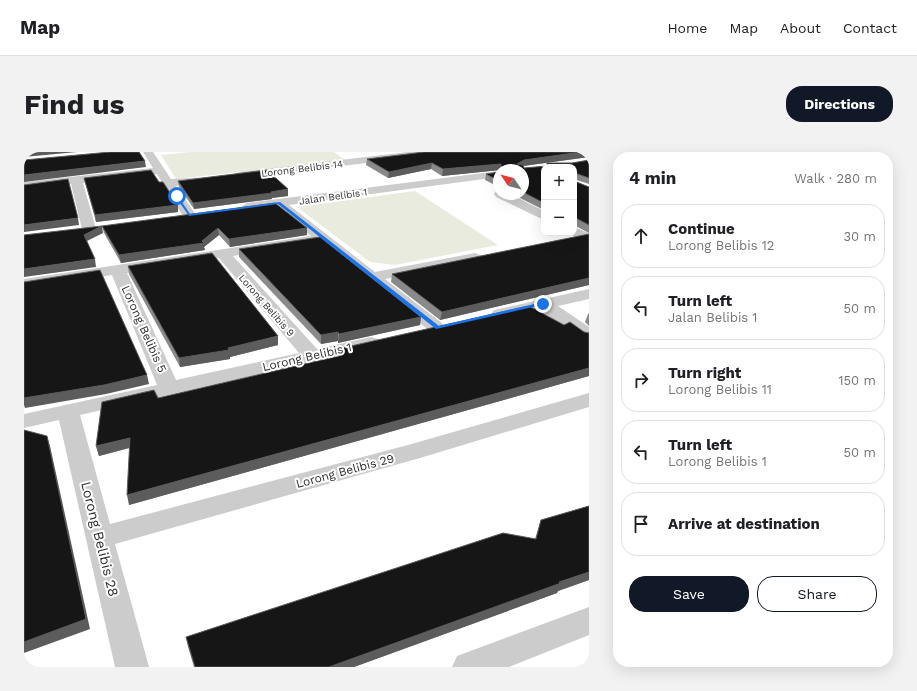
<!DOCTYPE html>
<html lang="en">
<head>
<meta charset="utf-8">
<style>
	:root { --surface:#fff; --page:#f2f2f2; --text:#202124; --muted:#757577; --line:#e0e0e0; --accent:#111827 }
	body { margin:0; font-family:"Work Sans",sans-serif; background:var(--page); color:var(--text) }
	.controls { position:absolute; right:12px; top:12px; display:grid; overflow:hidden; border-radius:8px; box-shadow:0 4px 16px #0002 }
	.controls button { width:36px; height:36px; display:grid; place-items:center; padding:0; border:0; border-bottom:1px solid var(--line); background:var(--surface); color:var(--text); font:20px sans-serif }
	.compass { position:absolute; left:469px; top:12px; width:36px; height:36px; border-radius:50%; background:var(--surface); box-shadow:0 4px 16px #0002; rotate:305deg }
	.stop { position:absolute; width:12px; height:12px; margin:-9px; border:3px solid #1a73e8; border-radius:50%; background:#fff }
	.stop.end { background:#1a73e8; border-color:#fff; box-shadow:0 1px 4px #0008 }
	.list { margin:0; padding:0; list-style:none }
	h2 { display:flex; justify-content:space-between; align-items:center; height:52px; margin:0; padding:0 16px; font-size:17px }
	h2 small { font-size:13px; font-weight:400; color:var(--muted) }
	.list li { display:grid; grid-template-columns:26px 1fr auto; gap:12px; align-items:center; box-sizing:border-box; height:64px; margin:0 8px 8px; padding:0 8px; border:1px solid var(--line); border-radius:16px }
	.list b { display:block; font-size:15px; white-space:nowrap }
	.list p { margin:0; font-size:13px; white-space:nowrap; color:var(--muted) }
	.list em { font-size:13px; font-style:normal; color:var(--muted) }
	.actions { display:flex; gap:8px; padding:12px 16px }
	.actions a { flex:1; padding:9px 0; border:1px solid var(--accent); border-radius:16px; text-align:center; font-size:14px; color:var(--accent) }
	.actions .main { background:var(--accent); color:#fff }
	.icon { flex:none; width:22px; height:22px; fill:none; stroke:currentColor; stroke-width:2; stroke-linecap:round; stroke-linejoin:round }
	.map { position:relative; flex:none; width:565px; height:515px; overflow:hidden; border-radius:16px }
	header { display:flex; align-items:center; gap:24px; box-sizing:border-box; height:56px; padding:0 20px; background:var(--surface); border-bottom:1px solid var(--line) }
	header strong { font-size:19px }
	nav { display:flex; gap:22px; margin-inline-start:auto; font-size:14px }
	.intro { display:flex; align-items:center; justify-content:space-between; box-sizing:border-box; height:96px; padding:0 24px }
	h1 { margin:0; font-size:28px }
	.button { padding:10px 18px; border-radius:16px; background:var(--accent); color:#fff; font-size:14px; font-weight:700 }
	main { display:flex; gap:24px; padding:0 24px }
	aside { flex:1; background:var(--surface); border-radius:16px; box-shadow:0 4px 16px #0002 }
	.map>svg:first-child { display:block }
</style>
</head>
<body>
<header>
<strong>Map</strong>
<nav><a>Home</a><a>Map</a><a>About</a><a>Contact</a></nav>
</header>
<div class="intro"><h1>Find us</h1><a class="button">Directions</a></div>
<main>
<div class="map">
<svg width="565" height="515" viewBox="0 0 565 515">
	<rect width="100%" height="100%" fill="#fff"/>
	<path fill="#e8ebdd" d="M166 0H310L321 8 152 27 137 3Z
		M391 39 474 93 371 113 346 110 273 55Z"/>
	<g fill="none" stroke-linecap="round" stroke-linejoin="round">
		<path fill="#ccc" fill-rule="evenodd" d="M119 0H129L147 27 187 25 189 27 187 29 152 34 172 63 170 66H160L133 22 59 31 72 77 70 80H60L58 77 47 32 0 38V30L129 16Z
			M384 0H416L411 3 215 26 209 23 215 20Z
			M475 19V25L265 53 351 120 451 101 456 103 459 106 456 109 451 111 361 127 419 172 422 176 419 180 413 181 407 180 296 91 209 104 293 197 347 185 354 187 356 191 354 195 347 197 56 263 86 372 384 293 565 241V255L396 306 91 392 125 515H91L35 268 0 276V262L133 233 88 123 0 137V127L287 84 251 55 223 59 218 58 217 55 223 51ZM195 106 275 201 152 228 103 121Z
			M472 39H475V42H486L520 59V68L472 45 470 42Z
			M550 75 565 81V90L545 82 550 81Z
			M565 137V147L534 154 565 175V189L558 187 516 158 476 167 470 166 467 162 470 158Z
			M565 455V483L485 515H428L433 504Z"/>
	</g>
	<path fill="#8a8a8a" d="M565 0V5L499 14 500 16 522 14 523 11H548L565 8V32L550 27V29L565 35V81L550 73V15H520V58L488 42H499V18H476L418 24 407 17 364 26 342 13 343 7Z
		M475 20V35L461 28 462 22Z
		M60 26 135 30 154 53V60L72 70Z
		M154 29 264 37V44L248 46V47L170 57 155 35Z
		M78 74 283 76V83L206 95 195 83 180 95 181 98 97 111 80 81Z
		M565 82V133L416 168 367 130 368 122Z
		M215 97 397 165 396 173 314 191V189L297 192 215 105Z
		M104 114 254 193 206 205V207L156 215 105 122Z
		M565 161V174L561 170 564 162Z
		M540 173 565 181V224L105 353 106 296 75 304 72 294 134 246 317 204 318 196Z
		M565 354V428L534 439 533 441 330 515H170L164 495 162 485 511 387 517 368Z"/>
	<path fill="#5c5c5c" d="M0 0H53L0 5Z
		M557 0H565V5L499 14 493 12 500 8Z
		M121 9 122 15 0 30V23Z
		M408 11 407 17 364 26 365 20Z
		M477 12 476 18 418 24 419 17Z
		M264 37V44L248 46V47L170 57 169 51Z
		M154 53V60L72 70 71 63Z
		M54 66 55 73 0 80V73Z
		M78 74 79 81 61 90 60 83Z
		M194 76 195 83 180 95 181 98 97 111 95 103 178 89Z
		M283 76V83L206 95 205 87Z
		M71 107 72 115 0 125V117Z
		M565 126V133L416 168 418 160Z
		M397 165 396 173 314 191 315 182Z
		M314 180V189L297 192V183Z
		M254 184V193L206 205V207L156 215 155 206 204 196Z
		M565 216V224L105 353 103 343Z
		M123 223 125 232 82 242 1 256 0 253V246Z
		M23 284 26 294 66 477 0 501V490Z
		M106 286 108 295 75 304 72 294Z
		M565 420V428L534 439 533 441 330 515H305L535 430Z"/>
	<path fill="#161616" stroke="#5c5c5c" d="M86 0H115L121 9 0 23V8Z
		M400 0H557L500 8 493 12 499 13 500 16 523 14V11H548L565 8V26L551 21 550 29 565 35V73L550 65V15H520V51L499 40V18H477V12L419 17 408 11 365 20 343 7Z
		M127 18 135 30H139L154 53 71 63 60 26Z
		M243 18 264 37 247 40 248 41 169 51 154 29Z
		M475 20V29L462 22Z
		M44 27 54 66 0 73V33Z
		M251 51 283 76 205 87 194 76 178 89 180 91 95 103 78 74Z
		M78 74 60 83 71 107 0 117V83Z
		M565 82V126L418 160 368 122Z
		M296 85 397 165 315 182 314 180 297 183 215 97Z
		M188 101 254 184 204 196 205 198 155 206 104 114Z
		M76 118 123 223 80 233 0 246V130Z
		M505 154 540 173 546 170 560 180 565 181V216L103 343 106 286 72 294 78 250 130 238 134 246 319 203 318 196Z
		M0 278 23 284 62 467 0 490Z
		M565 354V420L535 430 537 431 305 515H171L162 485 479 381 512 387 517 368Z"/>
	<path fill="#1a73e8" d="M151 44H154L166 62 256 50 415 174 519 150 522 152 412 177 254 52 165 64Z"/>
	<g text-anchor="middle" stroke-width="4" stroke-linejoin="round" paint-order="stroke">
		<g font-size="10" fill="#2f2f2f" stroke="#fff">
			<text transform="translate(278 16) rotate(-7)" y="4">Lorong Belibis 14</text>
			<text transform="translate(309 44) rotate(-8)" y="4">Jalan Belibis 1</text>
			<text transform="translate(243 153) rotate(49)" y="4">Lorong Belibis 9</text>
		</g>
		<g font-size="12" fill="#2f2f2f" stroke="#fff">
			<text transform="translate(120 177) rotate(66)" y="4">Lorong Belibis 5</text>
			<text transform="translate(283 205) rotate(-13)" y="4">Lorong Belibis 1</text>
			<text transform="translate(321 319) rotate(-15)" y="4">Lorong Belibis 29</text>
		</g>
		<g font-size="14" fill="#2f2f2f" stroke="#fff">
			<text transform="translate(76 387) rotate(76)" y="5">Lorong Belibis 28</text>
		</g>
	</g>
</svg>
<div class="controls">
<button>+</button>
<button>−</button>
</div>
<svg class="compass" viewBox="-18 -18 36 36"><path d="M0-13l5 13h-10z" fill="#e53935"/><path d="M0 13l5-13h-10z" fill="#757577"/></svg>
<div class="stop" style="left:153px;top:44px"></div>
<div class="stop end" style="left:519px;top:152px"></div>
</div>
<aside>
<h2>4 min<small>Walk · 280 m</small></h2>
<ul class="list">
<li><svg class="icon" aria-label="ahead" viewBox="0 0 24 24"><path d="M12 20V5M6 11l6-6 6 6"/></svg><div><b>Continue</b><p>Lorong Belibis 12</p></div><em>30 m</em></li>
<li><svg class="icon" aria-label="left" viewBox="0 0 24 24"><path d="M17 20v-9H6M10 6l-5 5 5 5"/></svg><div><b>Turn left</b><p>Jalan Belibis 1</p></div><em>50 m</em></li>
<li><svg class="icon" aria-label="right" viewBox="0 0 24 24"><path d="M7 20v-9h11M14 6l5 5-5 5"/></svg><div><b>Turn right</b><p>Lorong Belibis 11</p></div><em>150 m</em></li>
<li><svg class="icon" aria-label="left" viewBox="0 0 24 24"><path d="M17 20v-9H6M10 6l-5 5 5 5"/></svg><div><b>Turn left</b><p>Lorong Belibis 1</p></div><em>50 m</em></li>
<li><svg class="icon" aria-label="arrive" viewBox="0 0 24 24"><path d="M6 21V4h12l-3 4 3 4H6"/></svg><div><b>Arrive at destination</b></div></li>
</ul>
<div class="actions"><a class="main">Save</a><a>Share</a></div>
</aside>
</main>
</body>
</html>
